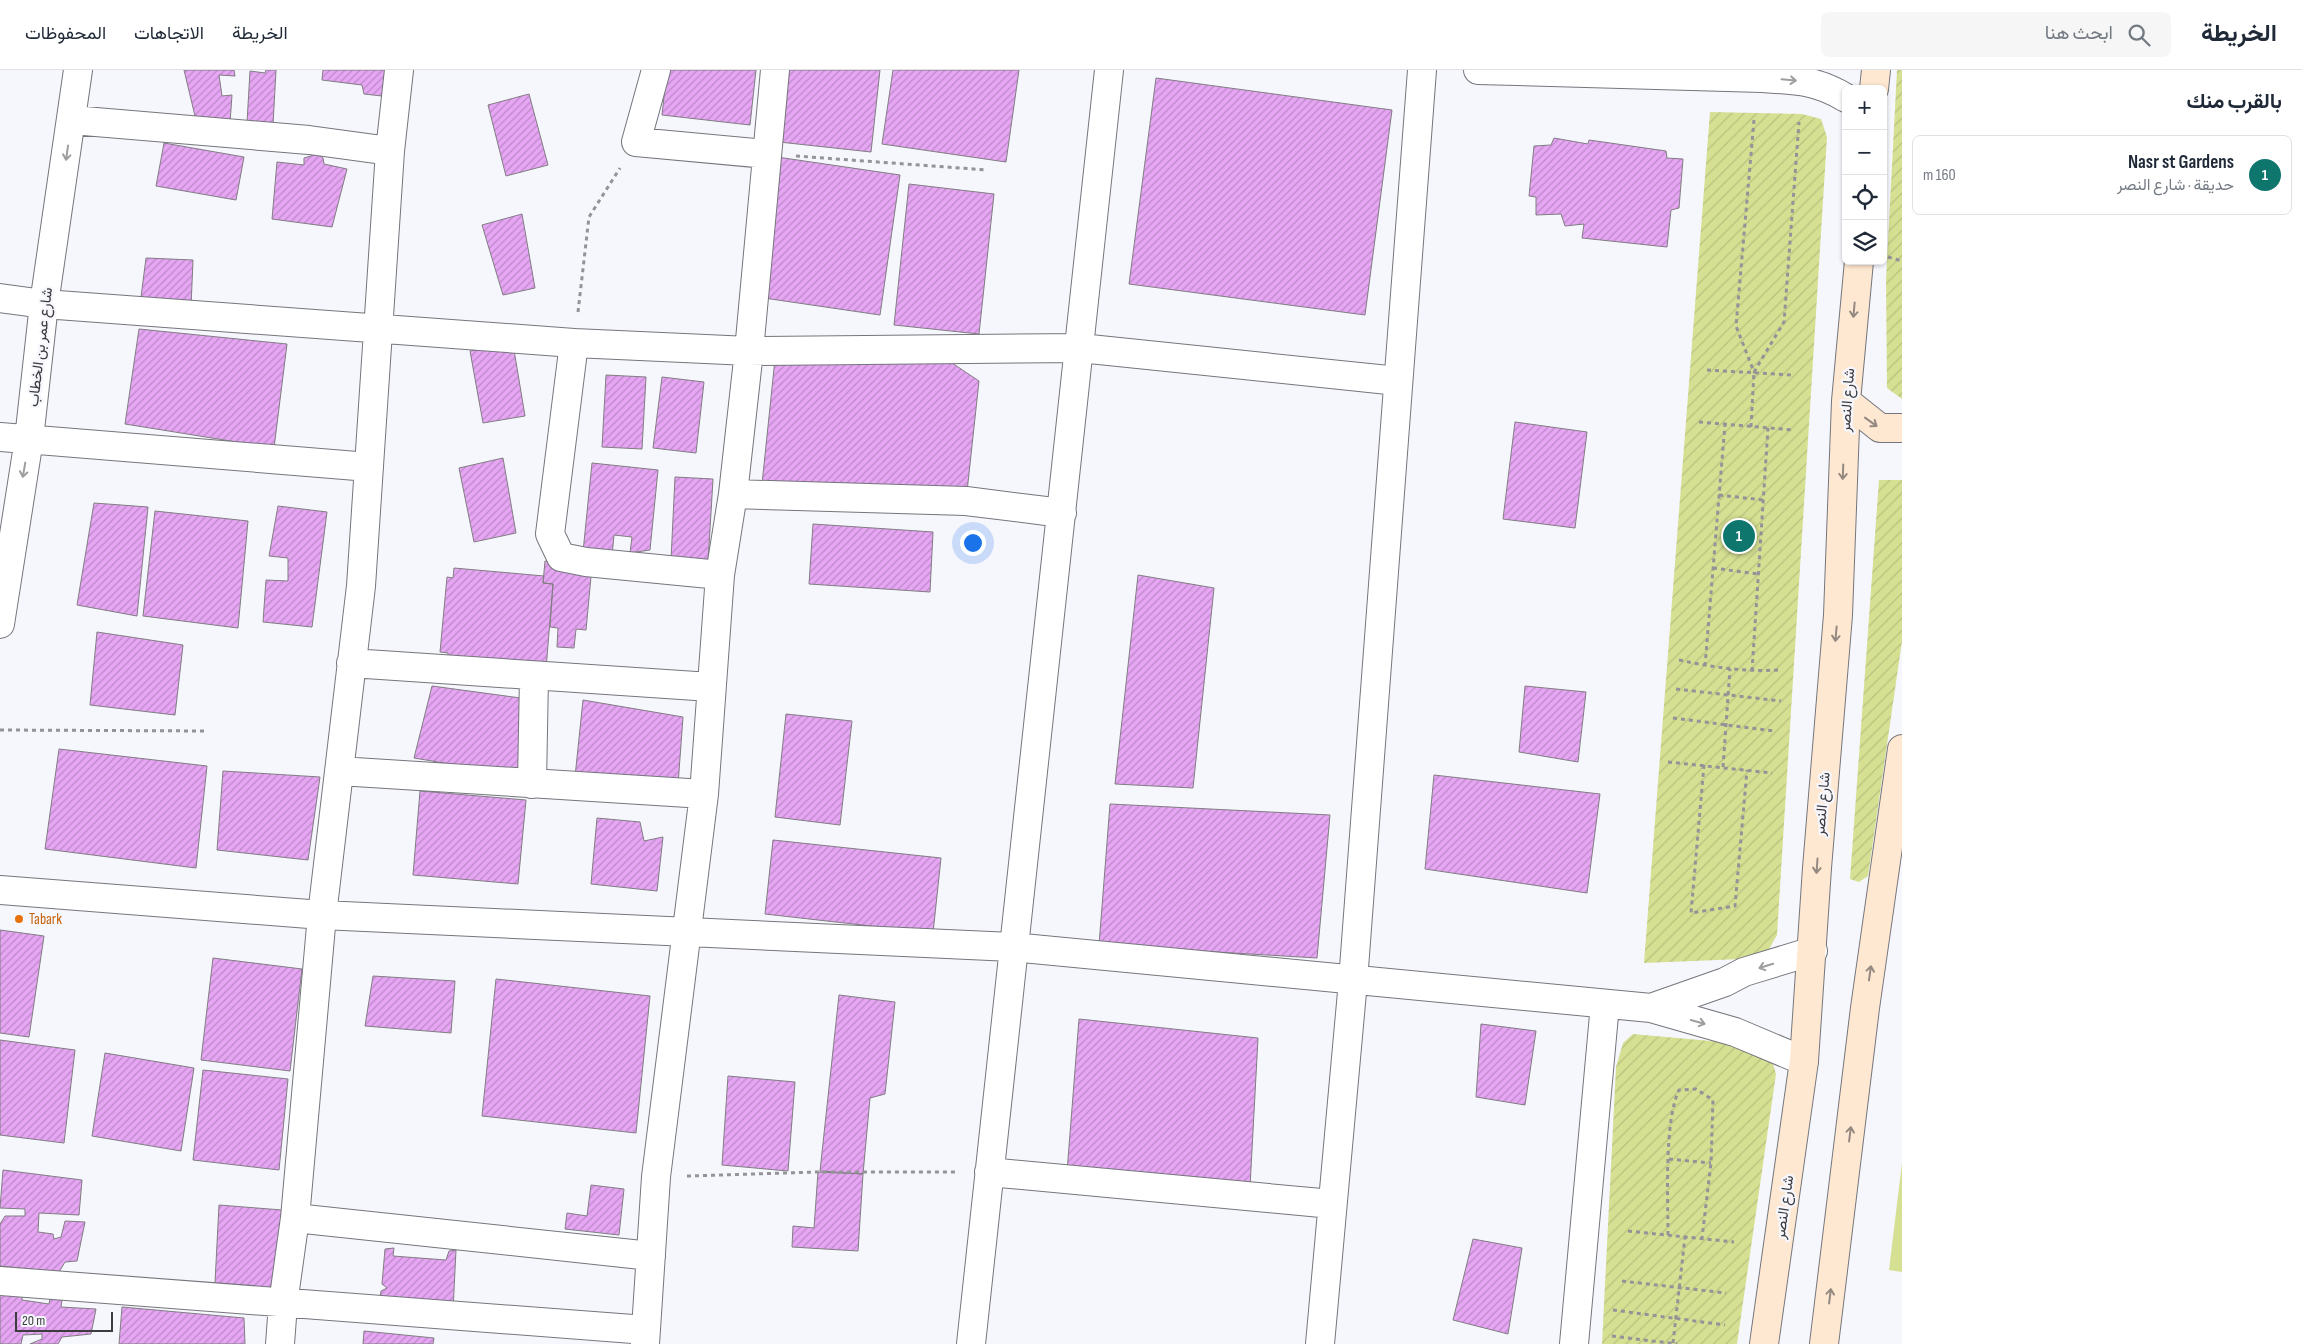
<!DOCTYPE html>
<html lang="ar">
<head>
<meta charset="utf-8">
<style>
	:root { --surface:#fff; --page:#f6f6f7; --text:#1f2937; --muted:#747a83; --line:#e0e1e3; --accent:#0f766e }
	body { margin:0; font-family:"Sofia Sans Condensed",Vazirmatn,sans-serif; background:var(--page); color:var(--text); direction:rtl }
	.controls { position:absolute; right:15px; top:15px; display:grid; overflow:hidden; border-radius:8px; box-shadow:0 1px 4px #0004 }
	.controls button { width:45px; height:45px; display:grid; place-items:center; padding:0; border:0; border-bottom:1px solid var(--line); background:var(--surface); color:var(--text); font:25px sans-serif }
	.scale { position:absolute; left:15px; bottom:12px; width:98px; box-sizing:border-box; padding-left:5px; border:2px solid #3c3c3f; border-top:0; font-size:14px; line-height:18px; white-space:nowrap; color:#3c3c3f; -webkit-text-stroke:4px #f6f6fd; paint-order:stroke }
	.you { position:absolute; left:972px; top:472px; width:18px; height:18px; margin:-12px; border:4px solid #fff; border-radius:50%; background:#1a73e8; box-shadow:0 0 0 8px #1a73e833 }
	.badge { display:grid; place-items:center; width:32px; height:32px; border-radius:50%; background:var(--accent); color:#fff; font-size:16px; font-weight:700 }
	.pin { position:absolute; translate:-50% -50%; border:2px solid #fff; box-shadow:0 1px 5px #0006 }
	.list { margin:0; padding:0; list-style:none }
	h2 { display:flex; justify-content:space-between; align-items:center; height:65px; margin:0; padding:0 20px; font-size:21px }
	h2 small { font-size:16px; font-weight:400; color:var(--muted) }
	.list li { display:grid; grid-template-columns:32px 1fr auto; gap:15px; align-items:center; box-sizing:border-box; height:80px; margin:0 10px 10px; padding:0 10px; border:1px solid var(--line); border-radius:8px }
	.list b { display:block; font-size:19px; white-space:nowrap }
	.list p { margin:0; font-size:16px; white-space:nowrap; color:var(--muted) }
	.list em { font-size:16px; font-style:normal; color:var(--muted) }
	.icon { flex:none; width:28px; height:28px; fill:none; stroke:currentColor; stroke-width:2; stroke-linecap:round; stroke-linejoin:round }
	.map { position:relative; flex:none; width:1902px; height:1274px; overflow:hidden; direction:ltr }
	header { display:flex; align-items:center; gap:30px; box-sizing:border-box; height:70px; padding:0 25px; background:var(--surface); border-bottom:1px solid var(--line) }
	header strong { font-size:24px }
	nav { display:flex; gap:28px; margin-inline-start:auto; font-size:18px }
	.search { width:350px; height:45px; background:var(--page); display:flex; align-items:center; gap:12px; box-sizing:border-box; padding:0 18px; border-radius:8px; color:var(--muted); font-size:19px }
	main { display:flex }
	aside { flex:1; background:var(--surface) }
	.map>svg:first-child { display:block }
</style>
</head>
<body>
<header>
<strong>الخريطة</strong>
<div class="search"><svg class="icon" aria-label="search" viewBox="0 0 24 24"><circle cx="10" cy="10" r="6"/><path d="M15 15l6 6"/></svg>ابحث هنا</div>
<nav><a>الخريطة</a><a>الاتجاهات</a><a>المحفوظات</a></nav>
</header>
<main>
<aside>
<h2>بالقرب منك<small></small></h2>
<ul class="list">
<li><span class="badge">1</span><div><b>Nasr st Gardens</b><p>حديقة · شارع النصر</p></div><em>160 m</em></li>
</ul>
</aside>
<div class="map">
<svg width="1902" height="1274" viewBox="0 0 1902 1274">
	<defs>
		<pattern id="garden-furrows" width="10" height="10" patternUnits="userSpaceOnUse" patternTransform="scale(1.25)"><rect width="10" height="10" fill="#d6e092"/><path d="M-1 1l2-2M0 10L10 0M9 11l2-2" fill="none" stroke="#b9c17f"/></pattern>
		<pattern id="building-hatch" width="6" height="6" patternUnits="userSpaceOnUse" patternTransform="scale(1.25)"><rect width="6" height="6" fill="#e6a6f4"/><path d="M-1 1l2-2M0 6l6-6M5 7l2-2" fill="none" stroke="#bc88c7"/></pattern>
	</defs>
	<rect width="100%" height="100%" fill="#f6f6fd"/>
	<path fill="url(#garden-furrows)" d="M1897 0H1902V329L1887 318 1886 210Z
		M1710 42 1802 44 1821 49 1827 67 1777 865 1768 881 1742 889 1644 893Z
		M1879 410H1902V571L1868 806 1859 812 1850 809Z
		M1633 964 1744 974 1762 982 1773 994 1776 1004 1737 1274H1602L1616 997 1623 973Z"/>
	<path fill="#d6e092" d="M1902 1093V1202L1889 1200Z"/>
	<path fill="url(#building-hatch)" stroke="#817d82" d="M184 0H234L235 6 219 5 222 26 232 25 230 53 195 46Z
		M266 0H276L273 55 247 53 250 1 265 3Z
		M323 0H385L382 26 364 24 362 15 322 10Z
		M667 0H756L750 55 662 45Z
		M787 0H880L871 82 779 72Z
		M893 0H1019L1006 92 882 74Z
		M1156 8 1392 40 1365 245 1129 214Z
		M529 24 548 95 506 106 488 35Z
		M1554 68 1588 74 1589 70 1666 81 1667 88 1683 89 1679 138 1671 140 1667 177 1582 168 1584 154 1565 156 1561 144 1536 145V127L1529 126 1534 76 1551 75Z
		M164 73 244 87 236 130 156 116Z
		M317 84 323 88 324 94 347 99 332 157 272 149 277 92 304 95V88Z
		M777 87 900 105 880 245 757 227Z
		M909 114 994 124 979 264 894 255Z
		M522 144 535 218 503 225 482 155Z
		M146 188 193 190 191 237 141 227Z
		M139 259 287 274 274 378 125 354Z
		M513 274 525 346 483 353 470 281Z
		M775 289 949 291 979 311 966 431 762 414Z
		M606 305 646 307 642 379 602 377Z
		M662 307 704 312 696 383 653 378Z
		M1515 352 1587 362 1575 458 1503 449Z
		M503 388 516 463 474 472 459 398Z
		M592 393 658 400 650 480 630 483 632 467 614 465 612 486 583 482Z
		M675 407 713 409 708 493 671 490Z
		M94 433 148 437 137 546 77 535Z
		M278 436 327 442 312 557 263 552 266 510 288 511V488L269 486Z
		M155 441 248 451 238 558 143 546Z
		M813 454 933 462 930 522 809 514Z
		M545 491 592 496 586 560 576 559 574 578 557 577 558 558 550 557 553 514 543 513Z
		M454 498 544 506 543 513 553 514 546 599 448 590V583L440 582 447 507 453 508Z
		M1138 505 1214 518 1193 718 1115 714Z
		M97 562 183 575 175 645 90 635Z
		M432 616 528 629 522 706 414 688Z
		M1525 616 1586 622 1578 692 1519 682Z
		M583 630 683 647 678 715 575 707Z
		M786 644 852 651 840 755 775 747Z
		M59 679 207 696 196 798 45 779Z
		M223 701 320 707 308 790 217 780Z
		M1434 705 1600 724 1587 823 1425 799Z
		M420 721 526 730 518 814 413 805Z
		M1110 734 1330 745 1317 888 1099 875Z
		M597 748 640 752 644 771 663 767 657 821 591 814Z
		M773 770 941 788 933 863 765 844Z
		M0 860 44 866 29 967 0 963Z
		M213 888 302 899 290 1001 201 990Z
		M373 906 455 911 451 963 365 956Z
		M496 909 650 926 636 1063 482 1046Z
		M839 925 895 932 885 1024 870 1028 863 1104 820 1101Z
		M1079 949 1258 968 1250 1117 1067 1102Z
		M1481 954 1536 961 1525 1035 1476 1027Z
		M0 970 75 980 64 1073 0 1065Z
		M105 983 194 998 181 1081 92 1066Z
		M203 1000 288 1009 279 1100 193 1090Z
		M728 1006 795 1012 788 1101 722 1095Z
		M3 1100 82 1110 79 1145 39 1143 38 1162 53 1164 54 1169 61 1167 65 1151 85 1152 77 1191 65 1192 59 1202 0 1196V1154L5 1146H25V1139L0 1138Z
		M818 1102 863 1104 858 1181 792 1177 793 1156 814 1158Z
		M591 1115 624 1119 619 1165 565 1159 567 1143 587 1146Z
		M219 1135 282 1140 272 1220 215 1213Z
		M1473 1169 1522 1178 1508 1264 1453 1250Z
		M394 1178 393 1186 446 1190 449 1181 456 1180 453 1241 379 1236 381 1221 387 1218 382 1214 385 1179Z
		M0 1221 22 1225V1230L49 1234 50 1228 62 1230 61 1237 96 1239 91 1264 62 1267 58 1274H30L42 1269V1264L23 1265 21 1274H0Z
		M122 1237 244 1248 245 1274H119Z
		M364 1261 434 1268 433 1274H363Z"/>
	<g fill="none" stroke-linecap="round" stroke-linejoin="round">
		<defs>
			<path id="minor" d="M656 0 636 72 766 84
				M72 50 309 70 390 81
				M0 228 44 234 574 273 749 281 1080 278 1398 311
				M574 273 550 464 561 487 586 492 720 505
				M0 367 369 397
				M733 424 966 431 1062 443
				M0 554 29 369 44 234 78 0
				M351 593 711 617
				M339 701 704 724
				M532 714 534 606
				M0 820 322 845 1012 877 1651 938 1735 962 1804 991
				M1651 938 1725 912 1744 902 1813 881
				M989 1102 1332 1134
				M295 1148 651 1186
				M0 1211 646 1260
				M280 1274 283 1234 295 1148 322 845 361 516 390 81 399 0
				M645 1274 656 1107 704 724 720 505 733 424 749 281 775 0
				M971 1274 1109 0
				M1320 1274 1353 911 1422 0
				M1574 1274 1605 934"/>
			<path id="tertiary" d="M1478 0 1762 8C1795 10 1817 10 1846 28"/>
			<path id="secondary" d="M1874 19 1876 0
				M1846 331 1880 358H1902
				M1764 1274 1804 991 1817 798 1838 545 1846 331 1859 191
				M1824 1274 1865 938 1902 679"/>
		</defs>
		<use href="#minor" stroke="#75767c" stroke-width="30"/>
		<use href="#tertiary" stroke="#75767c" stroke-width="30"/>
		<use href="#secondary" stroke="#75767c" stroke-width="30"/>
		<path stroke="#939398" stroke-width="3" stroke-dasharray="4 4" stroke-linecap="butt" d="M1754 50 1736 256 1754 302 1784 252 1799 52
			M796 86 987 100
			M1888 187 1902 191
			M578 242 589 147 620 98
			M1707 300 1792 305
			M1699 352 1794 360
			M1751 357 1754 302
			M1719 425 1763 430
			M1713 498 1758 504
			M1679 590C1712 597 1744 602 1778 600
			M1705 596 1725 354
			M1752 601 1768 358
			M1676 619 1781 631
			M1673 648 1774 661
			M0 660 208 661
			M1668 692 1772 703
			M1704 695 1691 843 1735 836 1747 700
			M1723 697 1730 599
			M1669 1089 1711 1093
			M687 1106 818 1102H959
			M1628 1161 1734 1172
			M1668 1165C1668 1127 1664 1052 1679 1020L1696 1019 1713 1030 1711 1093 1702 1168
			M1622 1211 1726 1223
			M1613 1240 1725 1255
			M1612 1266 1677 1274
			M1673 1273 1685 1167"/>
		<use href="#minor" stroke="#fff" stroke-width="28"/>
		<use href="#tertiary" stroke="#fff" stroke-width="28"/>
		<use href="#secondary" stroke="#ffe8d1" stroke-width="28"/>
	</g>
	<defs><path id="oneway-shaft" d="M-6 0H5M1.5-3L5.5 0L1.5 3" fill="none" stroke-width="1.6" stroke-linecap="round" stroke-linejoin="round" transform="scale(1.25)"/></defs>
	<g stroke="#9e9e9f">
		<use href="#oneway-shaft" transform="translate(1789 10) rotate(5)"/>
		<use href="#oneway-shaft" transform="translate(67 83) rotate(98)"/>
		<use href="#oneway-shaft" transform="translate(24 400) rotate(100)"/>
		<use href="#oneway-shaft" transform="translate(1766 896) rotate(163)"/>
		<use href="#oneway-shaft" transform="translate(1698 952) rotate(16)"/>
	</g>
	<g stroke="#948981">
		<use href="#oneway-shaft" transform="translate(1854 240) rotate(95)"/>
		<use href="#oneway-shaft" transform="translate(1871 352) rotate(36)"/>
		<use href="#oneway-shaft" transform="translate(1843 402) rotate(92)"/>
		<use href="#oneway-shaft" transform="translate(1836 564) rotate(95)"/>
		<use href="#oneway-shaft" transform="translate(1817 796) rotate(94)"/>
		<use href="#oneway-shaft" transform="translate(1870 903) rotate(-82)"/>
		<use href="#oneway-shaft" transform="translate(1850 1064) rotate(-83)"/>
		<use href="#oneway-shaft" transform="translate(1830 1226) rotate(-83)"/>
	</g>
	<circle fill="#e8710a" stroke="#f6f6fd" stroke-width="2" cx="19" cy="849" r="5"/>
	<g text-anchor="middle" stroke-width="4.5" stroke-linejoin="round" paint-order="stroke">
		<g font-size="15" fill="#3c3c3f" stroke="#f6f6fd">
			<text transform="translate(40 277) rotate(-83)" y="5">شارع عمر بن الخطاب</text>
			<text transform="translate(1847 330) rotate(-86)" y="5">شارع النصر</text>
			<text transform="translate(1822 734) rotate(-85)" y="5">شارع النصر</text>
			<text transform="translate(1784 1137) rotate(-82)" y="5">شارع النصر</text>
		</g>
		<g font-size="15" fill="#c56008" stroke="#f6f6fd" text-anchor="start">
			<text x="29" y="854">Tabark</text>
		</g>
	</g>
</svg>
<div class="controls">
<button>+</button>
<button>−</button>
<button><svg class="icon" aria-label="locate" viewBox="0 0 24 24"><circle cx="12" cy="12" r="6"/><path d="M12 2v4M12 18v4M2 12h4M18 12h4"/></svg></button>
<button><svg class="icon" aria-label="layers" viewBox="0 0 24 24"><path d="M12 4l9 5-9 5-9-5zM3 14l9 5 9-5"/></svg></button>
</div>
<div class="scale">20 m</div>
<div class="you"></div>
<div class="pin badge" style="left:1739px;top:466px">1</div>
</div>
</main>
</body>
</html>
